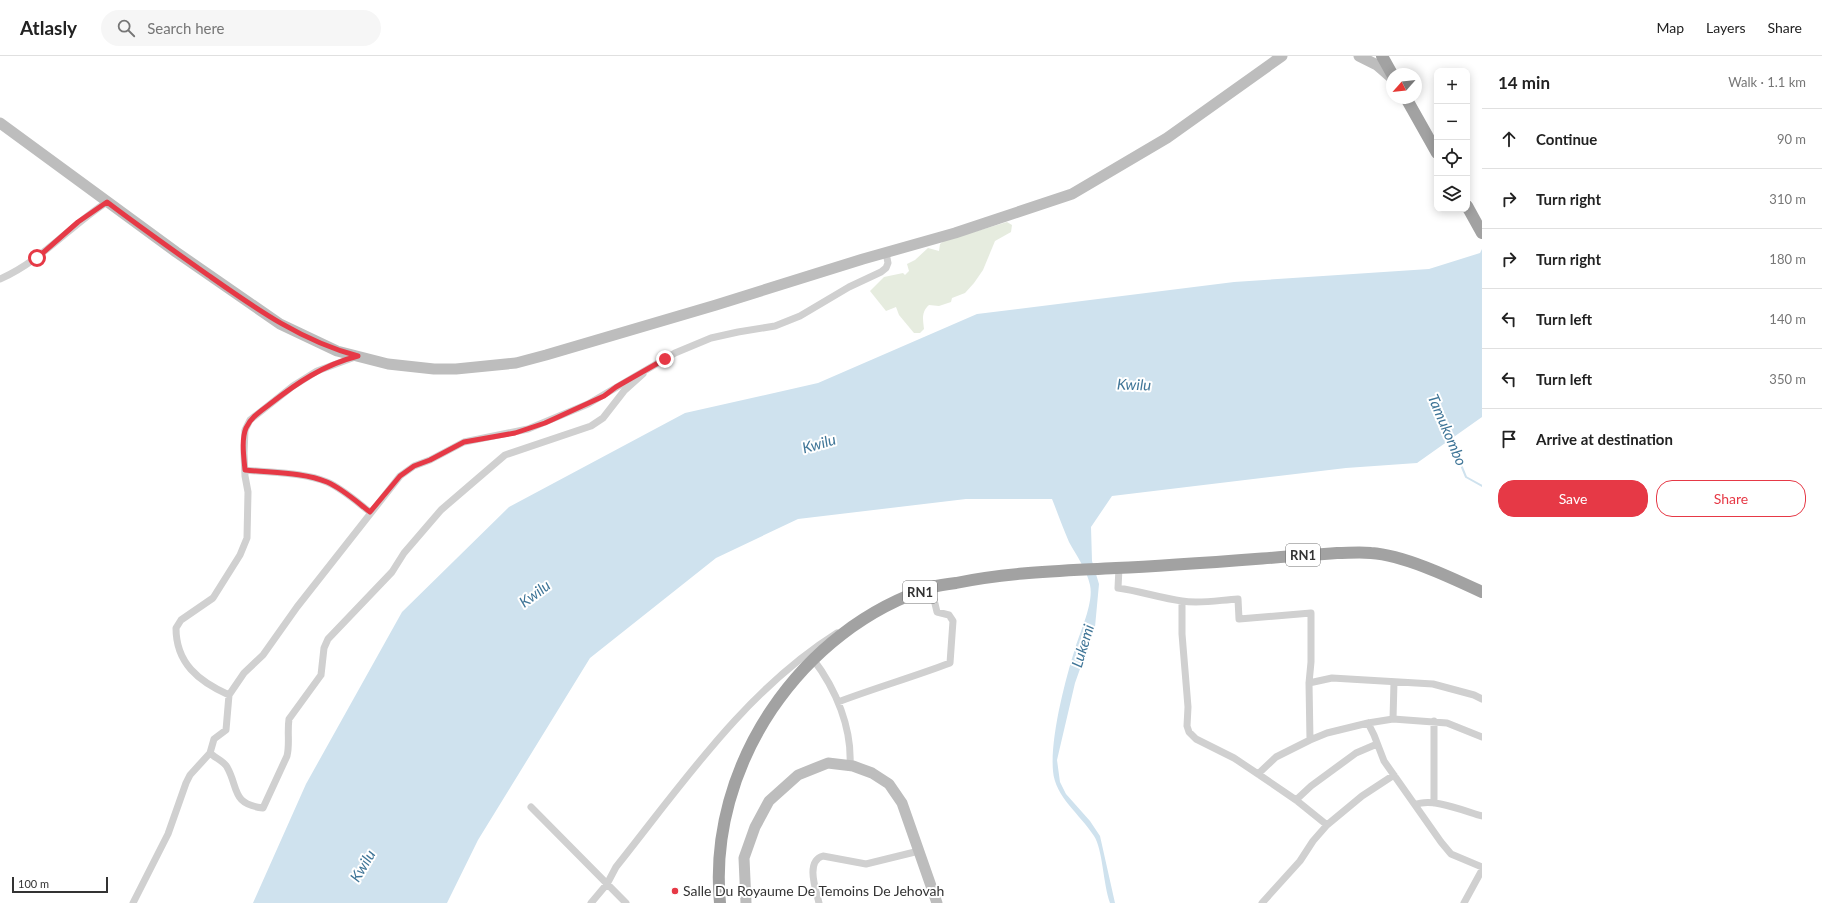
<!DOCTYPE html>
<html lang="en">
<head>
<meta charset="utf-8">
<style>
	:root { --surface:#fff; --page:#f6f6f6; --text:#222; --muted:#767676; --line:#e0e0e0; --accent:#e63946 }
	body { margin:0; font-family:Lato,sans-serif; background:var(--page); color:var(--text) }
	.controls { position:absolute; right:12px; top:12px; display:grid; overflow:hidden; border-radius:8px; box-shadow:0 2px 10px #0003 }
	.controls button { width:36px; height:36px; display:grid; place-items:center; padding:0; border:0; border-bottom:1px solid var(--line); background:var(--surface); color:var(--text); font:20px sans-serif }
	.compass { position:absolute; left:1386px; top:12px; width:36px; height:36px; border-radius:50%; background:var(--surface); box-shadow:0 2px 10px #0003; rotate:243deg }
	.scale { position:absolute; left:12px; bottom:10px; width:96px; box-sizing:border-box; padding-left:4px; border:2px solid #333; border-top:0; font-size:11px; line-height:14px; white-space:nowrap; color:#333; -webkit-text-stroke:3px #fff; paint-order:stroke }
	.stop { position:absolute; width:12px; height:12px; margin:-9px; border:3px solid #e63946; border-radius:50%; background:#fff }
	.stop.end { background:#e63946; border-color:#fff; box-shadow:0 1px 4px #0008 }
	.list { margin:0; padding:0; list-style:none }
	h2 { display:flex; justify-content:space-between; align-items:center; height:52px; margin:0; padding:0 16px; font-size:17px }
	h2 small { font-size:13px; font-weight:400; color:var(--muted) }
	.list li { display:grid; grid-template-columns:26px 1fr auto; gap:12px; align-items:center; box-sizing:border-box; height:60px; padding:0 16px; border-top:1px solid var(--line) }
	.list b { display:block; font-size:15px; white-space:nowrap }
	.list em { font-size:13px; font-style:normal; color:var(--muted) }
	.actions { display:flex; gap:8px; padding:12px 16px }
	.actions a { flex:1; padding:9px 0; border:1px solid var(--accent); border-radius:16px; text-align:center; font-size:14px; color:var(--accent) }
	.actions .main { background:var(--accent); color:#fff }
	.icon { flex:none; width:22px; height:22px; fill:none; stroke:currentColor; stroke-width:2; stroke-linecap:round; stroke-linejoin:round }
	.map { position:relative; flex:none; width:1482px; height:847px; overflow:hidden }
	header { display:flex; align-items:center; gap:24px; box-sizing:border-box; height:56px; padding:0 20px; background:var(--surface); border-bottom:1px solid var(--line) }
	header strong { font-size:19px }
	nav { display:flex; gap:22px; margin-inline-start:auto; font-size:14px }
	.search { width:280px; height:36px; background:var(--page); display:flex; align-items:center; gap:10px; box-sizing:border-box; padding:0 14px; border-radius:22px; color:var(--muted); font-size:15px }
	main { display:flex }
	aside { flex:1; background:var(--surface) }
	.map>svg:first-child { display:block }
</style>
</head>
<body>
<header>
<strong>Atlasly</strong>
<div class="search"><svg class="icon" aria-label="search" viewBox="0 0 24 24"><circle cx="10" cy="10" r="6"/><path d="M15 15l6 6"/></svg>Search here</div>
<nav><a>Map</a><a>Layers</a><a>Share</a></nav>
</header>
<main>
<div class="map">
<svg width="1482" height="847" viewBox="0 0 1482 847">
	<rect width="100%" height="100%" fill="#fff"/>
	<path fill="#e6ecdf" d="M1007 166 1012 169 1011 176 995 185 983 214 974 227 965 237 952 242 951 246 939 250 929 249C921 256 923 264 924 273L920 277H914L899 259 896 251 886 255 870 235 884 221 903 217 905 219 909 215 907 208 915 204 928 192 939 195 940 188 944 185Z"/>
	<path fill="#cfe2ee" d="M1482 193V361L1417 407 1346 412 1112 440 1091 471 1092 505 1099 528 1095 571 1075 627 1057 704 1060 726 1066 738 1090 765 1100 780 1115 847H1110C1103 828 1103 794 1094 780 1080 758 1055 741 1053 715 1050 683 1065 624 1075 593 1080 576 1094 547 1090 529 1087 514 1076 499 1069 486 1063 472 1058 458 1052 443H966L798 463 716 502 590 602 478 784 447 847H253L306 728 402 556 509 451 685 357 818 327 977 258 1234 226 1429 213 1480 197Z"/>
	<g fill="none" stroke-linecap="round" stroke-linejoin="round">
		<path stroke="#cfe2ee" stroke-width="2" d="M1450 382 1466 421 1482 430"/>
		<path stroke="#d0d0d0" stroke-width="7" d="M0 223C41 205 70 170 107 146
			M245 414C272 417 303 416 327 426 343 433 357 446 370 456
			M1119 512 1118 532C1140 535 1160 542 1182 545 1200 548 1220 544 1238 543L1239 563 1311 557V606L1309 627 1310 684
			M1182 546V578L1188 651 1187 670 1189 676 1196 683 1234 702 1258 718 1296 744 1327 769
			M813 603C836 633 852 672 850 709
			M1309 627 1332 622 1433 628 1474 639 1482 643
			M229 639C198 625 176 607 176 572L181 564 213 542 240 499 247 482 248 436 245 420 244 397 245 374 250 364 293 330 317 315 355 301
			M838 646C875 632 913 621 950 607L953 565 949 559 937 556 931 531
			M1393 663 1394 626
			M1368 667 1374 679 1384 705 1441 786 1451 798 1482 811
			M210 697C215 702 224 705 227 711 239 732 231 748 263 752L287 700C290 688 287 676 289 663L321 619 324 592 328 583 392 516 404 497 441 454 505 399 591 370 603 362 624 335 643 318
			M1258 718 1276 701 1310 684 1327 677 1368 667 1393 663 1447 667 1482 681
			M1296 744 1311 730 1356 697 1377 688
			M1434 747V665
			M1415 749C1432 741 1464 755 1482 760
			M531 751 626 847
			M133 847 168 778 186 727 190 719 210 697 214 683 226 674 229 639 244 617 263 599 297 551 400 420 414 410 430 404 464 386 528 373 588 348 675 297 711 282 738 276 775 270 800 260 849 231 881 216 886 212 888 207 886 197
			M591 847 607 828 616 811C683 727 745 635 837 577
			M819 847C816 834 805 805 823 800L866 808 919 795
			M1262 847 1300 805 1313 785 1327 769 1362 740 1394 719
			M1464 847 1482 814"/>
		<path stroke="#bdbdbd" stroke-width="11" d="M1359 0 1377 9 1392 22
			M0 67 176 196 280 268 337 295 388 308 434 313H456L516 307 546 299 716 249 863 203 955 177 1072 138 1167 82 1282 0
			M746 847 744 802 755 771 769 745 798 719 828 707 853 710 872 717 889 728 902 747 937 847"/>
		<path stroke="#a2a2a2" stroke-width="12" d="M1382 0 1392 18
			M1406 42 1437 97
			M1467 150 1482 177
			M720 847C707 710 801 572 932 531 940 529 948 528 956 527 1009 516 1062 515 1116 512 1189 509 1263 502 1337 497 1348 497 1360 496 1371 497 1404 499 1452 522 1482 536"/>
	</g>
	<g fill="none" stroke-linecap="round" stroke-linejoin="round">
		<path stroke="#e63946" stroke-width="5" d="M37 202 78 166 107 146C140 171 174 195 208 219 255 252 301 285 358 300 323 309 297 327 270 348 261 355 251 361 246 372 241 384 244 402 245 414 272 417 303 416 327 426 343 433 357 446 370 456L400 420 414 410 430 404 464 386 515 377 545 367 604 340 616 331 665 303"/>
	</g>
	<circle fill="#e63946" stroke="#fff" stroke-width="1.5" cx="675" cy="835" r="4"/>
	<g text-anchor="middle" stroke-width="4" stroke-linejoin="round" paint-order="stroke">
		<g fill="#fff" stroke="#707070" stroke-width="1">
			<rect x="1286" y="488" width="34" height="22" rx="3"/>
			<rect x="903" y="525" width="34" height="22" rx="3"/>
		</g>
		<g font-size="13" font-weight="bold" fill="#333">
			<text x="1303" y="504">RN1</text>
			<text x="920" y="541">RN1</text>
		</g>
		<g font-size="14" fill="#333" stroke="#fff" text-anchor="start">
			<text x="683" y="840">Salle Du Royaume De Temoins De Jehovah</text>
		</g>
		<g font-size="15" font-style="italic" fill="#3f7597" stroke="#fff">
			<text transform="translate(1134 329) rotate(2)" y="5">Kwilu</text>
			<text transform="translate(1447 374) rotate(67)" y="5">Tamukombo</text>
			<text transform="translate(819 388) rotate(-16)" y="5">Kwilu</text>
			<text transform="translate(535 538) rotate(-37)" y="5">Kwilu</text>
			<text transform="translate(1083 590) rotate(-73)" y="5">Lukemi</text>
			<text transform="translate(363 810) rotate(-59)" y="5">Kwilu</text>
		</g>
	</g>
</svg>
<div class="controls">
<button>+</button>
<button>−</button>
<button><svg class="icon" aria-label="locate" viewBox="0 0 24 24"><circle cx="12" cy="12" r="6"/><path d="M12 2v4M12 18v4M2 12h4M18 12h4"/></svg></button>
<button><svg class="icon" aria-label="layers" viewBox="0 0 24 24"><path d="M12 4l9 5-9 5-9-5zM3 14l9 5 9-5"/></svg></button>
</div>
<svg class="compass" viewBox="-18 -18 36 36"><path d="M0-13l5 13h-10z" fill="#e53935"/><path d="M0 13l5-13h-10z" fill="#767676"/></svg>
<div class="scale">100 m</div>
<div class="stop" style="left:37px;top:202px"></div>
<div class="stop end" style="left:665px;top:303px"></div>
</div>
<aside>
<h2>14 min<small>Walk · 1.1 km</small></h2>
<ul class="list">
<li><svg class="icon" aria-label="ahead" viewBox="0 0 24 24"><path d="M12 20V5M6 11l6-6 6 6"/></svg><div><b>Continue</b></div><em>90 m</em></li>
<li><svg class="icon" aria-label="right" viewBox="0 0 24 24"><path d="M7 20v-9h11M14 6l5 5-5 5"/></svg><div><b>Turn right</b></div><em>310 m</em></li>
<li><svg class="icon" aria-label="right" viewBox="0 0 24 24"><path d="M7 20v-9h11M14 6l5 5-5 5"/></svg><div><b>Turn right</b></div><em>180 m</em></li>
<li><svg class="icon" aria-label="left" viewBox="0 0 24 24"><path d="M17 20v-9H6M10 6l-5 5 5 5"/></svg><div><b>Turn left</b></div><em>140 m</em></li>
<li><svg class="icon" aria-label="left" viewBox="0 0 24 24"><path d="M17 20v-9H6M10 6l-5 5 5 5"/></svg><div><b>Turn left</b></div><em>350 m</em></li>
<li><svg class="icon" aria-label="arrive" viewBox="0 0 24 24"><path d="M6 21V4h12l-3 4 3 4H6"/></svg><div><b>Arrive at destination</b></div></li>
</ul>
<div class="actions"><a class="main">Save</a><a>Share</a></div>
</aside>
</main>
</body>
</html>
